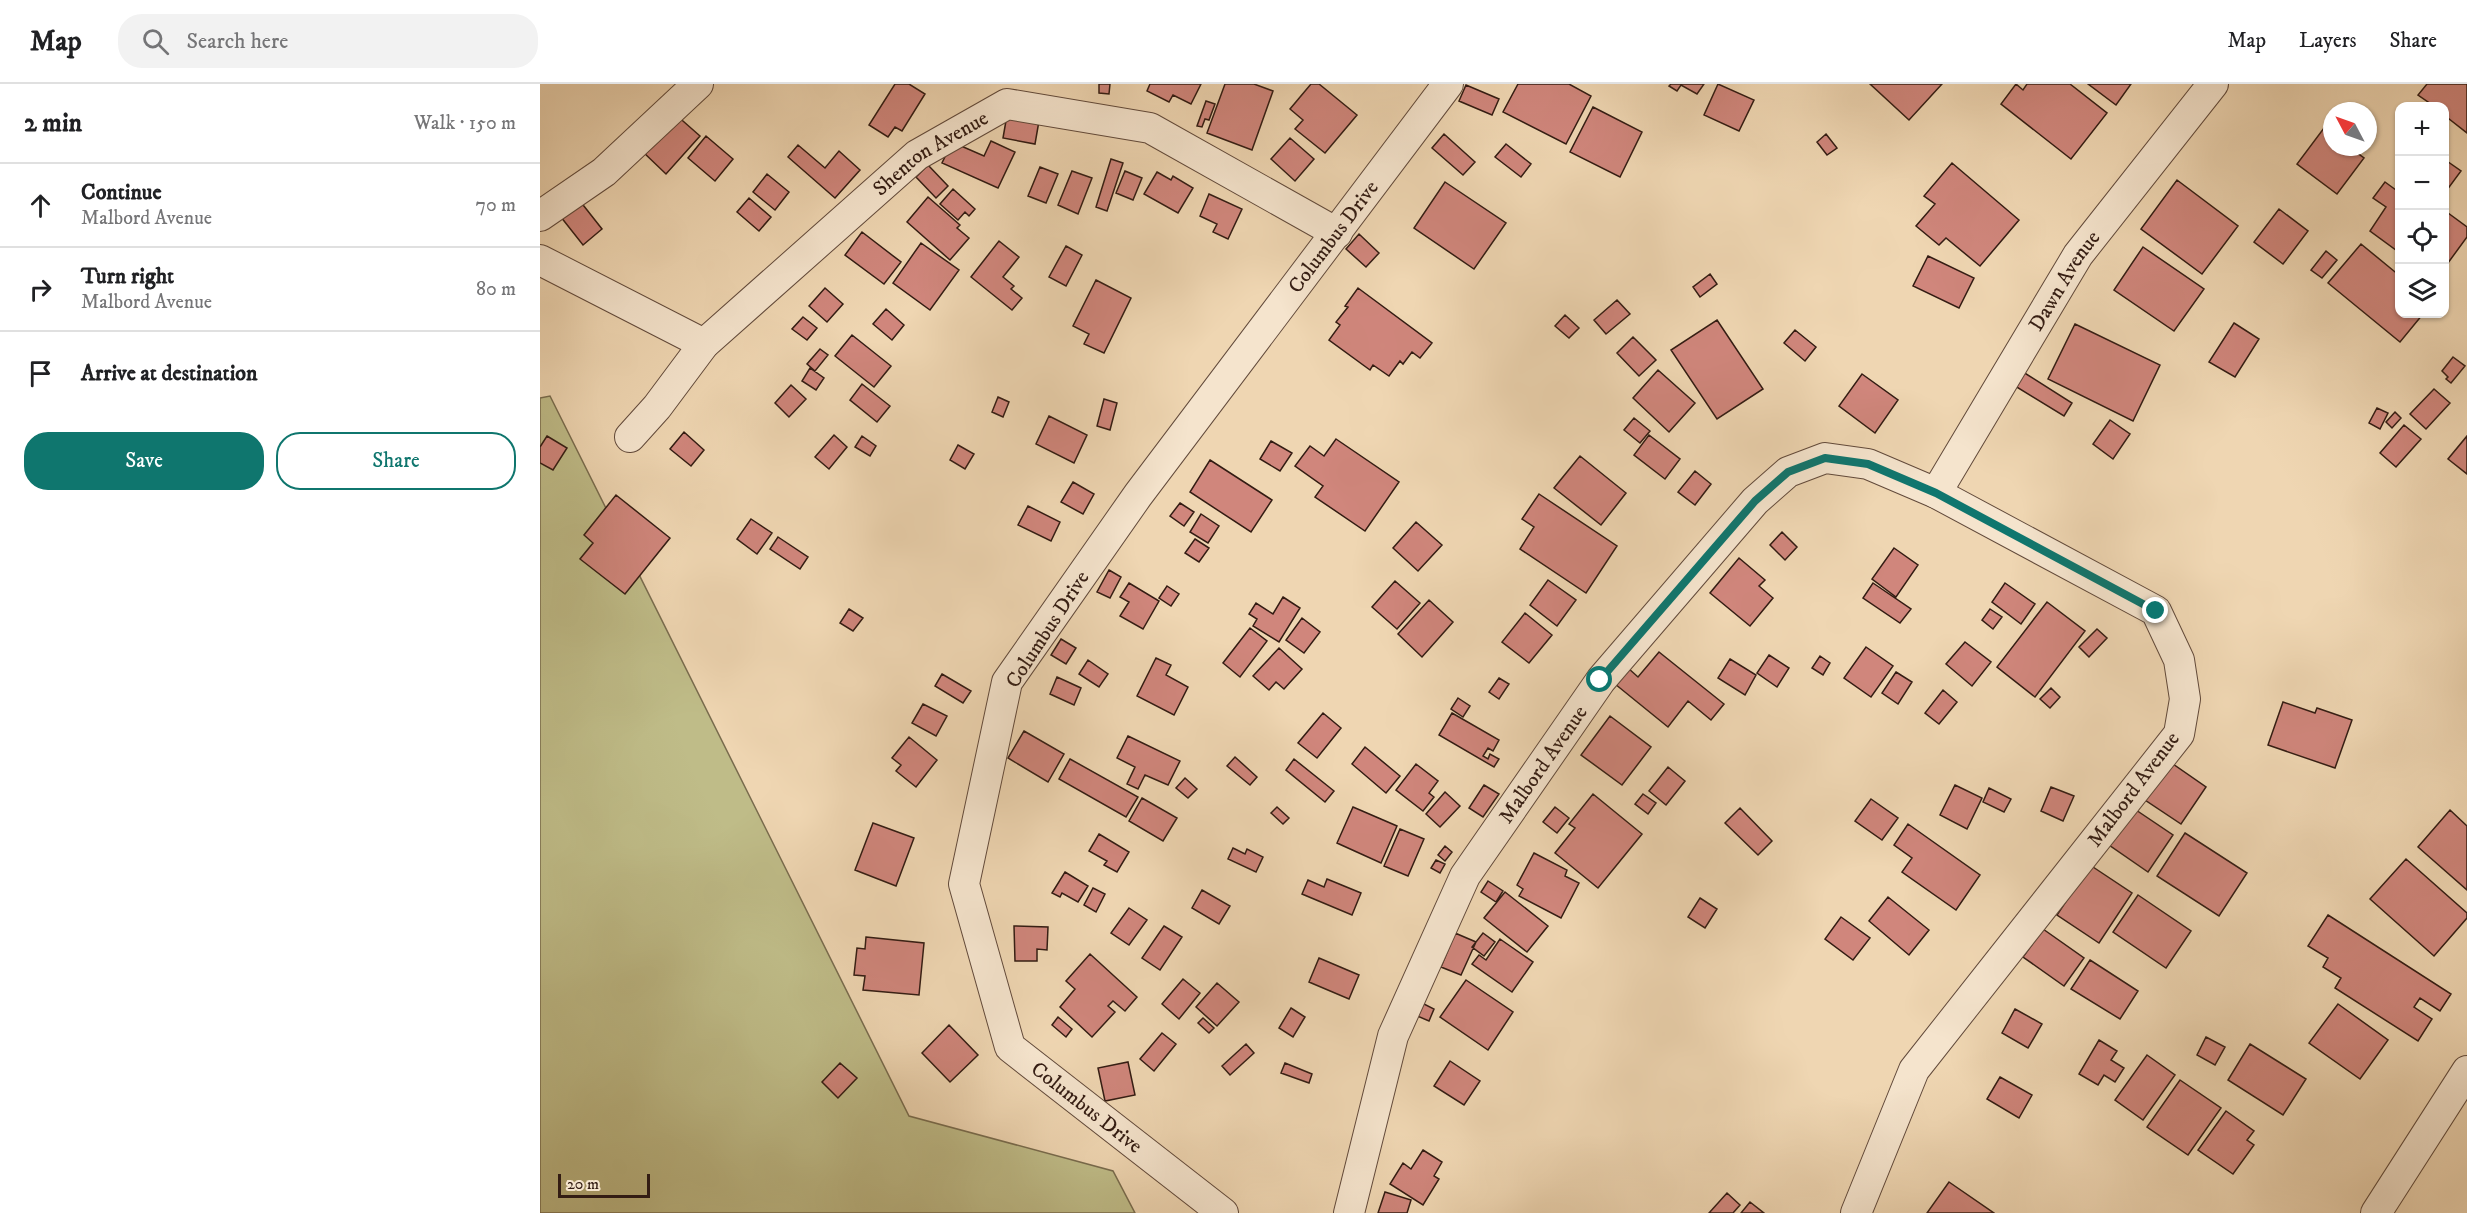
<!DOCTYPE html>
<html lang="en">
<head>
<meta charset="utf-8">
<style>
	:root { --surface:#fff; --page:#f2f2f2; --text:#202124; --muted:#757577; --line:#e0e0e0; --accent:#0f766e }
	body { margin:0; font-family:"IM FELL DW Pica",serif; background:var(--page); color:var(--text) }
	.controls { position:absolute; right:18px; top:18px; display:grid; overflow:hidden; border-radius:12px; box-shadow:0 2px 4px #0004 }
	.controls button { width:54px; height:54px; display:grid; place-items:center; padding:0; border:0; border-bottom:2px solid var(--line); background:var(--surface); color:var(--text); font:30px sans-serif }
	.compass { position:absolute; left:1783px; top:18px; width:54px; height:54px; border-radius:50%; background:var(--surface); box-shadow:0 2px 4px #0004; rotate:311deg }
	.scale { position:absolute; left:18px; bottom:15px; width:92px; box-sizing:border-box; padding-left:6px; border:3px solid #331c13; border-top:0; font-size:16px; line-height:21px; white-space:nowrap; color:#331c13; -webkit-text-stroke:4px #f5e4cd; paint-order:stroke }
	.stop { position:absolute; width:18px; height:18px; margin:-14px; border:4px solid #0f766e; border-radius:50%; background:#fff }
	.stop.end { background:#0f766e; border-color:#fff; box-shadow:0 2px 6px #0008 }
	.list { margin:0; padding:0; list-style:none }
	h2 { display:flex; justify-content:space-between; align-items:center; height:78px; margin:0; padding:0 24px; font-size:26px }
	h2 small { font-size:20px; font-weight:400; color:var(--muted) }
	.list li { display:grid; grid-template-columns:39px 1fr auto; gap:18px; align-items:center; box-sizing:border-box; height:84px; padding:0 24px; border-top:2px solid var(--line) }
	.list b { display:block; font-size:22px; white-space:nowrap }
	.list p { margin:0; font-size:20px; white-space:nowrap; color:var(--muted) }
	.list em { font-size:20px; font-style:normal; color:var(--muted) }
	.actions { display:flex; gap:12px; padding:18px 24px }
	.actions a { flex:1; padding:14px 0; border:2px solid var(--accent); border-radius:24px; text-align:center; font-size:21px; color:var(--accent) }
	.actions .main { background:var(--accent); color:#fff }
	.icon { flex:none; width:33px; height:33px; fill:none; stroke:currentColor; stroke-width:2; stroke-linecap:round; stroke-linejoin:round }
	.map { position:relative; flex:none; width:1927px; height:1129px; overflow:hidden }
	header { display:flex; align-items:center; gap:36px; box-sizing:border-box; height:84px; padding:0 30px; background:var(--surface); border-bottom:2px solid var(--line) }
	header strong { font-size:28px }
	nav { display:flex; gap:33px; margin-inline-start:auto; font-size:21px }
	.search { width:420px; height:54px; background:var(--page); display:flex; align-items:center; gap:15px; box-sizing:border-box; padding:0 21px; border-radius:24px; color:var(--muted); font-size:22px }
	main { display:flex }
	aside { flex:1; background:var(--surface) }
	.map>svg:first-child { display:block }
</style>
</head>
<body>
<header>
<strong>Map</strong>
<div class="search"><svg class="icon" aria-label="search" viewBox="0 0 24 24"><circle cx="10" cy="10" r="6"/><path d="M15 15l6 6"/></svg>Search here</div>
<nav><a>Map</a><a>Layers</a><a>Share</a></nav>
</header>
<main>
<aside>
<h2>2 min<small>Walk · 150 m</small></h2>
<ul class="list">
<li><svg class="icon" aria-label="ahead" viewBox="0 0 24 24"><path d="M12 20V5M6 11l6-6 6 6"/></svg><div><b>Continue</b><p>Malbord Avenue</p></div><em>70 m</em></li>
<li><svg class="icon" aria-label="right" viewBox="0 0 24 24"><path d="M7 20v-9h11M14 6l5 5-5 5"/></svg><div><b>Turn right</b><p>Malbord Avenue</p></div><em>80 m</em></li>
<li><svg class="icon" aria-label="arrive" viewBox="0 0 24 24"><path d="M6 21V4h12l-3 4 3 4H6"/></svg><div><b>Arrive at destination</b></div></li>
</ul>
<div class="actions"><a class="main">Save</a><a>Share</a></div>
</aside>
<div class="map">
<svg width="1927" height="1129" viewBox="0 0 1927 1129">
	<rect width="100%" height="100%" fill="#efd6b2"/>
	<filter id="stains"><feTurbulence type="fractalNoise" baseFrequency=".00333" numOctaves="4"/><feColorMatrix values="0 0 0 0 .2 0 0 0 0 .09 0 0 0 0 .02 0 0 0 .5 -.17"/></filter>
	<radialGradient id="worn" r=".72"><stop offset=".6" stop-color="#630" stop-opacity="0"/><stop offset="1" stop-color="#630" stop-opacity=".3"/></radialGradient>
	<path fill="#bfbc88" stroke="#796c4e" stroke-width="1.5" d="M10 312 369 1032 573 1087 595 1129H0V314Z"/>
	<path fill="#d0867c" stroke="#331c13" stroke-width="1.5" d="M355 0H369L385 10 362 47 355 43 348 53 329 41Z
		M559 0H570L569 10 559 9Z
		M610 0H661L651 20 633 11 629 18 607 7Z
		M685 0H714L733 7 712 66 667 49Z
		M771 0H779L817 31 785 69 755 45 763 36 750 25Z
		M978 0H1029L1051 12 1026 60 963 28Z
		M1131 0H1164L1157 10 1141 1 1137 7 1129 2Z
		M1178 0 1214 16 1199 47 1164 31Z
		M1330 0H1402L1369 36Z
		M1476 0 1483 6 1487 0H1530L1567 29 1531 75 1461 20Z
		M1548 0H1591L1576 21Z
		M1887 0H1927V49L1904 31V22H1894L1878 11Z
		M926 1 959 15 952 31 919 17Z
		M666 17 675 20 669 36 665 35 662 43 657 42Z
		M1053 23 1102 48 1080 93 1030 68Z
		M135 30 160 52 126 90 102 67Z
		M467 31 499 37 495 60 463 54Z
		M1784 44 1792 50V63H1809L1824 74 1797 110 1757 80Z
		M904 50 935 78 923 91 892 64Z
		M1286 50 1297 64 1287 71 1277 58Z
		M166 52 193 75 175 97 148 74Z
		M750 54 774 75 755 97 731 75Z
		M451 57 475 68 458 104 402 79 412 58 444 72Z
		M966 60 991 80 981 93 955 73Z
		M258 61 285 84 299 67 320 86 295 114 248 73Z
		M571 75 583 79 567 127 556 123Z
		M1904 75 1921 87 1904 110Z
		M1412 79 1479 136 1440 182 1406 154 1399 161 1376 142 1395 120 1384 112Z
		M388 81 408 102 396 114 376 93Z
		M500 83 518 90 506 119 488 112Z
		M532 87 552 94 538 130 518 121Z
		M585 87 602 94 593 116 576 109Z
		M617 88 631 96 633 92 653 104 638 129 604 110Z
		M227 90 249 108 235 126 213 108Z
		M1637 96 1698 142 1662 190 1601 145Z
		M905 98 966 139 934 185 874 144Z
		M1845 98 1856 106 1860 100V169L1830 147 1846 123 1833 114Z
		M413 105 435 125 429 132 425 128 418 136 400 120Z
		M669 110 702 125 688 155 673 148 677 140 660 132Z
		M36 112 62 145 43 161 17 128Z
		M388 113 420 141 417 144 429 154 410 176 367 138Z
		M209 114 231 133 219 147 197 128Z
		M1739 125 1768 147 1743 180 1714 158Z
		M1904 126 1927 143V153L1905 183Z
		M322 148 361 178 344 200 305 171Z
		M819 150 839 169 826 183 806 165Z
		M459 157 479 173 463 193 474 202 471 205 482 214 472 226 431 193Z
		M381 159 419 186 390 226 353 199Z
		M1821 160 1860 192V230H1883L1860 258 1788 199Z
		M526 162 542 171 526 202 509 193Z
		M1603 163 1664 205 1634 247 1574 206Z
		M1786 167 1797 176 1782 194 1771 186Z
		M1388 172 1434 194 1419 224 1373 202Z
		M1170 190 1177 200 1160 213 1153 203Z
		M556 196 591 214 564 269 544 260 549 250 533 242Z
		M285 204 303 220 287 238 269 222Z
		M818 204 892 259 880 274 872 268 863 280 860 277 849 292 833 281 830 286 789 256 800 241 796 238 808 223 805 222Z
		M1077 216 1090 230 1066 250 1054 236Z
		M346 225 364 241 352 256 333 240Z
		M1025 231 1039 244 1029 254 1015 242Z
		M263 233 277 244 267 256 252 245Z
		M1177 236 1223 305 1177 335 1131 266Z
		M1694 239 1719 255 1695 293 1669 278Z
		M1535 240 1620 281 1593 337 1508 295Z
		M1255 246 1276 263 1265 277 1244 259Z
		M312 251 351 282 334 303 295 272Z
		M1093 253 1116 276 1099 292 1077 269Z
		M280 265 288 271 275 287 267 280Z
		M1913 273 1925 282 1911 299 1906 295 1908 293 1902 287Z
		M270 284 284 294 276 306 262 297Z
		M1118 286 1155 319 1129 348 1093 314Z
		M1483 288 1532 319 1524 332 1475 302Z
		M1322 290 1358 316 1335 349 1299 322Z
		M322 300 350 322 337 338 310 316Z
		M251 301 266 315 249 333 235 319Z
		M1894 305 1910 319 1886 345 1870 330Z
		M458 313 469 318 463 333 452 328Z
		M564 315 577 319 570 346 557 342Z
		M1837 324 1848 329 1840 345 1829 339Z
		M1855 328 1861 334 1852 344 1846 338Z
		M509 332 547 351 534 379 496 360Z
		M1094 334 1110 347 1100 359 1084 346Z
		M1570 336 1590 350 1573 375 1553 360Z
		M1864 341 1881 355 1856 383 1840 369Z
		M144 348 164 366 151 382 130 365Z
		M294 351 307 363 289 385 275 373Z
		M1109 351 1140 375 1125 395 1094 371Z
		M7 352 27 364 13 386 0 379V363Z
		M322 352 336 362 330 372 315 363Z
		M1927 352V390L1908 375Z
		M796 355 859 398 825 447 775 413 783 402 755 382 770 362 784 372Z
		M731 357 752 369 740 387 720 375Z
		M418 361 434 370 425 385 410 376Z
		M1040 372 1086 409 1061 441 1014 404Z
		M670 376 732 416 711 448 650 408Z
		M1155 387 1171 400 1155 421 1138 408Z
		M533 398 554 410 543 430 521 418Z
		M999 410 1077 462 1046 509 980 465 994 443 982 435Z
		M76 411 130 454 85 510 40 475 53 459 44 451Z
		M640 419 654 428 644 442 630 432Z
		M488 422 520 438 511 457 478 441Z
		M661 430 679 442 668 459 650 448Z
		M211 435 232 449 217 470 197 455Z
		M876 438 902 461 878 487 853 464Z
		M1242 448 1257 463 1245 476 1230 461Z
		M238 453 268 473 260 485 230 465Z
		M655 455 669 464 659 478 645 469Z
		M1354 464 1378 481 1356 513 1332 495Z
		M1199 474 1225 496 1219 502 1233 514 1210 542 1170 509Z
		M569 486 581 493 570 514 557 508Z
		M1008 496 1036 516 1017 542 990 521Z
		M855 497 880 519 857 545 832 523Z
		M589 499 619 517 603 545 580 532 589 518 580 513Z
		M1333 499 1371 525 1360 539 1323 514Z
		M1465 499 1495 520 1481 540 1452 518Z
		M627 502 639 510 631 522 619 514Z
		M743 513 760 524 739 558 713 542 717 535 709 530 716 519 733 530Z
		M889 516 913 538 882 573 858 550Z
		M1507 518 1545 547 1495 613 1457 583Z
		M309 525 323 534 313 547 300 539Z
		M1450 525 1462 533 1453 545 1442 536Z
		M985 529 1012 551 989 579 962 558Z
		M762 534 780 548 764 569 746 556Z
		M710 544 727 557 700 593 683 579Z
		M1557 545 1567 554 1549 573 1539 563Z
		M521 555 536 564 526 580 511 571Z
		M1425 558 1451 578 1432 602 1406 580Z
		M1326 563 1353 582 1331 613 1304 594Z
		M739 564 762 585 744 605 736 598 729 606 713 592Z
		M1119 568 1184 620 1171 636 1148 617 1128 643 1075 600 1088 584 1098 593Z
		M1229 571 1249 584 1237 603 1217 589Z
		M1280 572 1290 579 1283 591 1272 584Z
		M616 574 631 581 626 591 648 603 634 631 597 612Z
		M1190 575 1216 591 1205 611 1178 594Z
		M548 576 568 590 559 603 539 590Z
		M1356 588 1372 598 1358 620 1342 609Z
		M402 590 431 607 423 619 395 602Z
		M517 593 541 604 534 621 510 610Z
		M959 594 969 600 959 615 949 608Z
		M1511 604 1520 613 1510 624 1500 615Z
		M1403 606 1417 618 1399 640 1385 629Z
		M918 614 930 622 923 633 911 625Z
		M1743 618 1775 629 1777 624 1812 636 1795 684 1728 661Z
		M383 620 407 632 396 652 372 639Z
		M783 629 801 644 777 674 758 659Z
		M912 629 959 656 953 667 948 664 943 672 948 675 950 670 959 675 954 683 899 651Z
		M1070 632 1111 663 1082 701 1041 671Z
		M484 647 524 670 508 698 468 674Z
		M588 652 640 677 628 701 605 691 598 705 587 700 595 683 577 674Z
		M369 653 397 676 376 703 356 687 361 681 352 674Z
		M825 663 860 692 846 709 812 680Z
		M695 673 717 693 710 701 687 682Z
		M530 675 598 713 586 733 519 695Z
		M754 675 794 707 785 718 746 686Z
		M1630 678 1666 703 1641 740 1605 716Z
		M876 680 898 697 889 709 894 713 883 727 856 706Z
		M1128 683 1145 697 1126 721 1109 707Z
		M645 694 657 705 648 714 636 704Z
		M944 701 959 710 943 733 929 724Z
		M1415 701 1442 714 1427 745 1400 731Z
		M1511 703 1534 712 1523 737 1501 727Z
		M1449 704 1471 715 1464 728 1443 718Z
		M905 708 920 722 900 743 886 730Z
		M1053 710 1102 750 1058 804 1015 769 1035 744 1029 740Z
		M1103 710 1116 719 1108 730 1095 720Z
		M602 714 637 734 623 757 589 737Z
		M1331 715 1358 734 1342 756 1315 737Z
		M737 723 749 734 743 740 731 729Z
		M813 723 857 742 841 779 797 759Z
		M1015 723 1029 734 1017 749 1003 738Z
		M1200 724 1232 757 1218 771 1185 739Z
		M1593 724 1633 751 1608 788 1569 761Z
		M1910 726 1927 742V806L1878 763Z
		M333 739 374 754 356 802 315 786Z
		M1368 740 1440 791 1416 826 1362 788 1372 774 1354 761Z
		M860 745 884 755 868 792 844 782Z
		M1645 749 1707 789 1679 832 1617 792Z
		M559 750 589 768 577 788 564 781 567 777 549 767Z
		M905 762 912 768 905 777 898 771Z
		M693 764 705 770 707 765 723 773 716 788 688 775Z
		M994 769 1027 786 1025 792 1039 799 1021 834 979 812 983 805 977 801Z
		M1866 775 1927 829V834L1894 872 1830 815Z
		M896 776 905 780 900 789 891 784Z
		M1550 781 1592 809 1559 859 1517 831Z
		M525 788 548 802 538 818 522 809 520 813 512 809Z
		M787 795 821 809 812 831 762 810 768 796 784 803Z
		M948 797 963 807 956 818 941 808Z
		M553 804 565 810 556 828 544 821Z
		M662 806 690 822 679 840 652 824Z
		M965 808 1008 842 987 868 944 834Z
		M1598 811 1651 847 1626 884 1573 848Z
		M1348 813 1389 846 1369 871 1329 837Z
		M1160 814 1177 825 1165 844 1148 833Z
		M589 824 607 836 589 861 571 849Z
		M1788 831 1911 910 1900 927 1880 914 1874 923 1892 935 1878 957 1795 904 1801 894 1783 883 1788 874 1768 862Z
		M1301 833 1330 854 1313 876 1285 855Z
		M474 842 508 843 507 866 497 865V877H475Z
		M624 842 642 853 620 886 602 874Z
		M1503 845 1544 874 1524 902 1483 873Z
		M915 849 936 858 921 891 901 883Z
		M943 849 955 858 944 872 932 863Z
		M326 853 384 859 379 911 323 906 325 892 314 891 317 864 325 865Z
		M960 855 993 878 972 908 932 880 939 871 946 876Z
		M550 870 597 913 585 927 573 917 568 922 575 928 552 953 520 923 535 905 526 897Z
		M779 874 819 891 809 915 769 898Z
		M1550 876 1598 907 1580 935 1531 905Z
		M643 895 660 909 639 935 622 920Z
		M926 896 973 928 948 966 900 933Z
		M677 899 699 918 677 942 656 923Z
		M880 918 894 925 889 937 875 931Z
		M1798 920 1848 956 1820 995 1769 959Z
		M751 924 765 933 753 953 739 944Z
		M1475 925 1502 940 1488 964 1462 949Z
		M518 933 532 945 526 953 512 941Z
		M663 934 674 944 669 949 658 939Z
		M409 941 438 971 410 998 382 969Z
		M622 949 636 960 614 987 600 975Z
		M1666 953 1685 963 1675 981 1657 971Z
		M1559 956 1577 967 1571 976 1584 984 1575 998 1564 991 1558 1001 1539 990Z
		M706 960 714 969 690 991 682 982Z
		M1710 960 1766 995 1743 1031 1688 996Z
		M1607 971 1635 991 1603 1036 1575 1016Z
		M910 977 940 997 924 1021 894 1002Z
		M588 978 595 1011 565 1017 558 984Z
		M300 979 317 994 298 1014 282 998Z
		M745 979 772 990 769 999 741 989Z
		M1460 993 1492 1011 1479 1034 1447 1015Z
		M1640 996 1681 1024 1648 1071 1607 1043Z
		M1686 1027 1714 1047 1707 1056 1714 1061 1693 1090 1658 1066Z
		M883 1066 902 1078 894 1092 899 1095 883 1121 850 1100 863 1079 871 1085Z
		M1409 1098 1454 1129H1387Z
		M845 1108 871 1116 867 1129H838Z
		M1187 1109 1200 1121 1193 1129H1169Z
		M1210 1118 1224 1129H1201Z"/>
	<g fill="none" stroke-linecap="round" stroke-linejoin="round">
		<defs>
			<g id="street">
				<path d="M0 132 64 88 158 0"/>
				<path d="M0 176 164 260"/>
				<path id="s1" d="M90 353 117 323 164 260 377 71 467 20 610 44 797 149"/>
				<path id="s2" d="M1396 409 1538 171 1673 0"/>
				<path id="s3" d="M683 1129 470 963 424 800 467 598 598 411 908 0"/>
				<path id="s4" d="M809 1129 853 952 925 792 1061 596 1215 417 1248 388 1285 374 1328 380 1396 409 1616 527 1639 576 1645 615 1639 650 1374 986 1316 1129"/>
				<path d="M1836 1129 1927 987"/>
			</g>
		</defs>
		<use href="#street" stroke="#624a3b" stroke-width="32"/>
		<use href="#street" stroke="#f5e4cd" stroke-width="30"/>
	</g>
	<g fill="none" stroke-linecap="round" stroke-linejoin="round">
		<path stroke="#0f766e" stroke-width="8" d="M1060 596 1215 417 1248 388 1285 374 1328 380 1396 409 1616 527"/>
	</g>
	<g text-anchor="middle" stroke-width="4.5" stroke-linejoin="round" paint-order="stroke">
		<g font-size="21" fill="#331c13" stroke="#f5e4cd">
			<text dy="7" stroke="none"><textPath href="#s1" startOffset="416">Shenton Avenue</textPath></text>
			<text dy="7" stroke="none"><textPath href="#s3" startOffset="1198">Columbus Drive</textPath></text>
			<text dy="7" stroke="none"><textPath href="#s2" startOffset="248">Dawn Avenue</textPath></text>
			<text transform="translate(507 545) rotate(-57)" y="7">Columbus Drive</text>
			<text dy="7" stroke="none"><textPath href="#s4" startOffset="494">Malbord Avenue</textPath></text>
			<text transform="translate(1593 705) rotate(-53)" y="7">Malbord Avenue</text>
			<text transform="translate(547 1023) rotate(38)" y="7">Columbus Drive</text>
		</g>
	</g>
	<rect width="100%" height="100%" filter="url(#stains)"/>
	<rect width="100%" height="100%" fill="url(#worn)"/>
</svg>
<div class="controls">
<button>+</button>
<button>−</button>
<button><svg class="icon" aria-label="locate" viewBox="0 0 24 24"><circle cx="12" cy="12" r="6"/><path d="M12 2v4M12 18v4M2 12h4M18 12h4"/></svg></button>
<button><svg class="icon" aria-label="layers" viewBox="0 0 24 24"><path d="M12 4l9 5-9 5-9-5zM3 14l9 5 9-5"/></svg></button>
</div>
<svg class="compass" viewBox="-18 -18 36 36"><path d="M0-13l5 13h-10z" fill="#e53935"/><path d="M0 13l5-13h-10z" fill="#757577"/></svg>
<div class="scale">20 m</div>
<div class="stop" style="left:1060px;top:596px"></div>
<div class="stop end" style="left:1616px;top:527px"></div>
</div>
</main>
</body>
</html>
